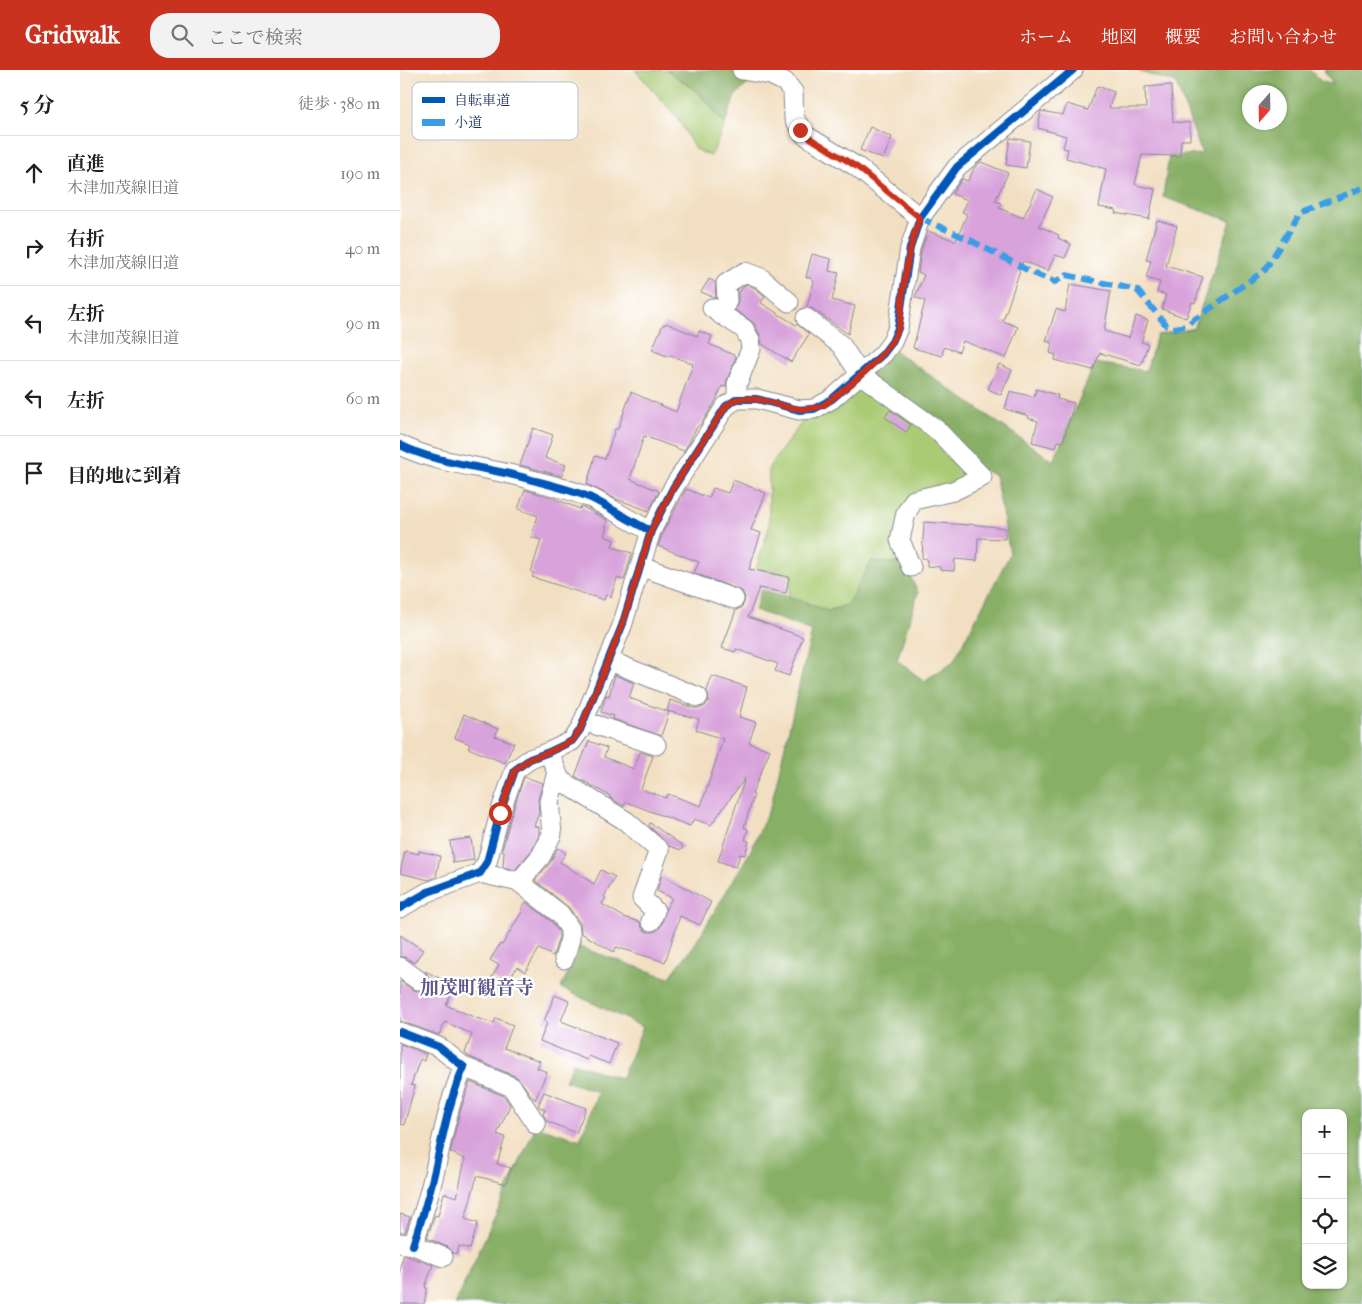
<!DOCTYPE html>
<html lang="ja">
<head>
<meta charset="utf-8">
<style>
	:root { --surface:#fff; --page:#f2f2f2; --text:#202124; --muted:#757577; --line:#e0e0e0; --accent:#c8321e }
	body { margin:0; font-family:"IM FELL French Canon","Noto Serif JP",serif; background:var(--page); color:var(--text) }
	.controls { position:absolute; right:15px; bottom:15px; display:grid; overflow:hidden; border-radius:10px; box-shadow:0 1px 4px #0004 }
	.controls button { width:45px; height:45px; display:grid; place-items:center; padding:0; border:0; border-bottom:1px solid var(--line); background:var(--surface); color:var(--text); font:25px sans-serif }
	.compass { position:absolute; left:842px; top:15px; width:45px; height:45px; border-radius:50%; background:var(--surface); box-shadow:0 1px 4px #0004; rotate:200deg }
	.stop { position:absolute; width:15px; height:15px; margin:-11px; border:4px solid #c8321e; border-radius:50%; background:#fff }
	.stop.end { background:#c8321e; border-color:#fff; box-shadow:0 1px 5px #0008 }
	.list { margin:0; padding:0; list-style:none }
	h2 { display:flex; justify-content:space-between; align-items:center; height:65px; margin:0; padding:0 20px; font-size:21px }
	h2 small { font-size:16px; font-weight:400; color:var(--muted) }
	.list li { display:grid; grid-template-columns:32px 1fr auto; gap:15px; align-items:center; box-sizing:border-box; height:75px; padding:0 20px; border-top:1px solid var(--line) }
	.list b { display:block; font-size:19px; white-space:nowrap }
	.list p { margin:0; font-size:16px; white-space:nowrap; color:var(--muted) }
	.list em { font-size:16px; font-style:normal; color:var(--muted) }
	.icon { flex:none; width:28px; height:28px; fill:none; stroke:currentColor; stroke-width:2; stroke-linecap:round; stroke-linejoin:round }
	.map { position:relative; flex:none; width:962px; height:1234px; overflow:hidden }
	header { display:flex; align-items:center; gap:30px; box-sizing:border-box; height:70px; padding:0 25px; background:var(--accent); color:#fff }
	header strong { font-size:24px }
	nav { display:flex; gap:28px; margin-inline-start:auto; font-size:18px }
	.search { width:350px; height:45px; background:var(--page); display:flex; align-items:center; gap:12px; box-sizing:border-box; padding:0 18px; border-radius:20px; color:var(--muted); font-size:19px }
	main { display:flex }
	aside { flex:1; background:var(--surface) }
	.map>svg:first-child { display:block }
</style>
</head>
<body>
<header>
<strong>Gridwalk</strong>
<div class="search"><svg class="icon" aria-label="search" viewBox="0 0 24 24"><circle cx="10" cy="10" r="6"/><path d="M15 15l6 6"/></svg>ここで検索</div>
<nav><a>ホーム</a><a>地図</a><a>概要</a><a>お問い合わせ</a></nav>
</header>
<main>
<aside>
<h2>5 分<small>徒歩 · 380 m</small></h2>
<ul class="list">
<li><svg class="icon" aria-label="ahead" viewBox="0 0 24 24"><path d="M12 20V5M6 11l6-6 6 6"/></svg><div><b>直進</b><p>木津加茂線旧道</p></div><em>190 m</em></li>
<li><svg class="icon" aria-label="right" viewBox="0 0 24 24"><path d="M7 20v-9h11M14 6l5 5-5 5"/></svg><div><b>右折</b><p>木津加茂線旧道</p></div><em>40 m</em></li>
<li><svg class="icon" aria-label="left" viewBox="0 0 24 24"><path d="M17 20v-9H6M10 6l-5 5 5 5"/></svg><div><b>左折</b><p>木津加茂線旧道</p></div><em>90 m</em></li>
<li><svg class="icon" aria-label="left" viewBox="0 0 24 24"><path d="M17 20v-9H6M10 6l-5 5 5 5"/></svg><div><b>左折</b></div><em>60 m</em></li>
<li><svg class="icon" aria-label="arrive" viewBox="0 0 24 24"><path d="M6 21V4h12l-3 4 3 4H6"/></svg><div><b>目的地に到着</b></div></li>
</ul>
</aside>
<div class="map">
<svg width="962" height="1234" viewBox="0 0 962 1234">
	<rect width="100%" height="100%" fill="#fff"/>
	<filter id="ink" filterUnits="userSpaceOnUse"><feTurbulence type="fractalNoise" baseFrequency=".02" numOctaves="2"/><feDisplacementMap in="SourceGraphic" scale="10" xChannelSelector="R" yChannelSelector="G"/><feConvolveMatrix kernelMatrix="1 2 1 2 8 2 1 2 1" color-interpolation-filters="sRGB"/></filter>
	<filter id="wash" filterUnits="userSpaceOnUse"><feTurbulence type="fractalNoise" baseFrequency=".0096" numOctaves="4" result="noise"/><feDisplacementMap in="SourceGraphic" scale="20" xChannelSelector="R" yChannelSelector="G"/><feGaussianBlur stdDeviation="1.12" result="paint"/><feColorMatrix in="noise" values="0 0 0 0 0 0 0 0 0 0 0 0 0 0 0 0 0 1.4 0 .05"/><feComposite in="paint" operator="in"/></filter>
	<g filter="url(#wash)">
		<rect width="100%" height="100%" fill="#f2dfc1"/>
		<path fill="#aacb73" stroke="#627d68" d="M235 0H267L299 23 325 54 311 86 295 79 277 47Z
			M463 313 534 364 574 403 550 418 514 426 505 494 472 491 447 535 427 541 388 526 392 506 356 499 369 457V397L406 347C435 348 444 332 463 313Z"/>
		<path fill="#87af65" stroke="#516f62" fill-rule="evenodd" d="M267 0H328L357 5 335 26 325 54 299 23Z
			M741 0H910L921 11 933 15 924 0H962V1234H55L136 1056 180 1070 198 1022 165 1011 173 993 221 1009 243 957 161 918 179 877 269 908 295 874 350 782 371 735 412 561 355 540 361 520 388 526 428 541 447 535 472 491 505 494 518 523 497 590 524 611 553 592 610 484 595 405 583 400 463 313 492 279 653 391 695 293 746 301 757 265 794 258 831 151 763 127 769 86 802 84 776 13 740 2ZM849 22H879V52H849ZM906 1043H943V1215H906Z"/>
		<g id="blocks">
			<path fill="#d8a2db" d="M771 15 773 52 790 53V70H781L780 86 742 85 735 114 736 115 755 119 749 149 715 143 716 140 699 137 706 99 666 88 668 79 663 78 666 66 638 58 641 41 663 45 667 34 688 40 697 16 714 22 709 38H746L745 17Z
				M470 57 492 67 483 89 460 80Z
				M610 68 630 71 626 98 606 95Z
				M581 92 608 103 595 131 601 133 599 138 623 148 637 119 653 127 639 156 659 165 658 168 671 174 665 188 655 185 648 201 623 191 603 251 618 257 606 288 563 271 559 282 544 277 542 286 513 278 525 231 515 227 524 205 518 202 521 181 528 161 556 171 567 144 562 142 568 130 552 124 562 109 568 111 574 98Z
				M757 150 777 156 766 196 803 207 795 233 792 232 786 248 762 239 766 225 757 222 760 212 746 208 751 191 746 190Z
				M412 184 431 189 429 201 439 203 432 230 455 236 448 264 413 239 407 237 414 211 412 210 413 209 406 207Z
				M309 209 315 212 316 228 301 222Z
				M346 214 355 218 365 226 361 233 396 255 397 254 409 264 391 292 362 274 360 265 354 253 335 240 338 231V223Z
				M670 214 711 221 704 261 728 268 736 246 748 250 741 272 748 274 741 295 700 283 693 300 655 290 656 285 650 283 652 273 646 271 656 239 665 242Z
				M266 253 297 266 299 261 312 266 309 274 336 286 327 310 326 317 322 316 316 330 301 354 297 357 284 381 244 366 230 409 259 421 249 441 214 428 187 414 195 386 205 389 215 359H218L231 322 276 342 293 294 270 285 269 287 252 280 263 254 265 255Z
				M599 294 612 300 601 325 588 319Z
				M636 319 658 325 657 329 674 333 663 372 658 371 656 378 632 372 638 351 628 348 629 346 605 339 610 321 634 327Z
				M490 340 511 355 506 362 485 347Z
				M133 358 153 365 145 388 166 395 162 406 120 395Z
				M333 410 366 423 351 460 361 463 349 499 389 507 386 523 359 518 348 547 403 567 389 606 375 601 378 594 336 579 335 582 322 578 336 540 341 538 344 533 345 527 342 521 294 503 299 492 258 476 263 462 286 419 309 428 313 418 328 423Z
				M125 420 155 428V429L180 439 181 436 207 450 205 456H207L204 466 214 470 212 477 232 483 224 510 217 508 211 527 206 525 204 530 132 507 134 503 131 502 141 470 131 467 138 446 118 439Z
				M524 452 569 455V454L605 458V469L578 468 577 491 555 489 554 501 540 500V497L527 496V489L522 488Z
				M215 605 234 613 229 628 269 642 261 666 213 649 214 646 201 642 206 625 209 626Z
				M312 606 347 617 339 647 356 652 349 673 370 680 352 724 354 725 344 757 348 759 345 770 349 771 345 785 340 784 336 797 318 791 345 708 311 755 294 749 290 756 226 732 224 736 210 728V726L175 706 189 671 207 678 204 687 234 699 240 682 253 686 241 719 266 728 268 724 301 736 323 669 296 660 299 649 267 641 270 630 294 638H300L305 636 309 631 307 621Z
				M64 644 98 659 95 666 114 673 105 693 68 678 70 674 55 668Z
				M124 707 143 713 138 729 139 743 134 756 139 757V766L132 780 115 800 103 797 104 781 102 780 111 746Z
				M250 753 283 776 281 780 269 776 249 756Z
				M71 768 74 790 53 793 50 771Z
				M158 778 166 783 160 792 194 814 201 800 215 807 204 827 206 828 202 834 224 847 240 852 242 858 247 862H253L258 860 261 856 266 839 272 828 257 821 262 805 311 832 300 855 280 846 265 892 216 877 214 882 181 863 180 853 169 838 135 810 150 793Z
				M5 781 19 784V781L40 786 36 807 29 810 0 803Z
				M126 832 152 852 159 862V867L153 886 139 879 125 902 117 897 105 916 92 907 99 895 90 890 100 874 102 875 123 840 121 839Z
				M0 865 23 880 14 893 7 888 0 886Z
				M25 901 51 914 50 915 55 917 46 935 76 948 94 953 96 948 113 955 104 978 140 991 137 998 147 1002 135 1030 117 1007 70 987 65 983 72 964 45 952 39 965 0 951V911L12 919 17 921 22 920 27 917 29 912 28 906Z
				M155 925 169 931 161 951 217 973 209 994 189 986 187 990 140 971 147 953 144 951Z
				M0 974 26 984 24 991 20 989 11 1015 15 1016 4 1055 0 1054Z
				M70 1012 104 1026 110 1035 97 1064 105 1067 97 1094 111 1098 106 1114 77 1106 65 1149 78 1153 70 1179 59 1176 57 1184 53 1183 47 1177 27 1168 35 1145 38 1146 44 1123 57 1127 65 1089 50 1082 60 1042Z
				M144 1022 186 1038 176 1063 147 1051 143 1044 145 1040 138 1036Z
				M0 1144 10 1147 5 1162H0Z
				M4 1185 33 1195 25 1217 27 1218 24 1234H0V1196Z"/>
		</g>
	</g>
	<g filter="url(#ink)">
		<use href="#blocks" fill-opacity="0" stroke="#868790" stroke-width="1"/>
		<g fill="none" stroke-linecap="round" stroke-linejoin="round">
			<defs>
				<path id="street" d="M342 0 371 5 385 12 393 22 394 48 405 65 457 97 520 148
					M312 238 344 259 350 270 351 279 337 314V329
					M321 245 327 231 326 214 345 202 361 208 389 232
					M406 248 441 275 460 304 537 360 582 407 553 421 514 430 506 443 500 470 511 497
					M0 375C42 396 88 396 132 410 151 415 172 420 191 428 211 438 230 451 251 461
					M240 496 334 529
					M208 590 298 627
					M184 651 256 675
					M149 682 160 710 226 751 259 780 242 828 255 841 251 851
					M80 803 119 812 160 844 170 859V869L164 889
					M119 812 141 786 152 764 149 732 157 702
					M0 838 28 822 80 803 87 792 100 743 115 700 130 689 149 682 172 671 180 660 222 556 251 461 273 418 326 336 337 329H357L399 340 414 339 432 329 483 284 492 272 498 258 510 178 520 148 557 97 673 0
					M0 897 18 910
					M0 962 39 977 64 997C47 1034 42 1073 32 1112 27 1133 20 1154 13 1175
					M64 997 112 1017 136 1054
					M0 1173 13 1175 43 1187"/>
			</defs>
			<use href="#street" stroke="#868790" stroke-width="21"/>
			<use href="#street" stroke="#fff" stroke-width="19"/>
			<path stroke="#3b9de6" stroke-width="6" stroke-dasharray="12 6" stroke-linecap="butt" d="M520 148 568 169 633 203 655 212 666 205 737 220 767 256 775 258 785 256 865 200 900 143 962 118"/>
			<defs>
				<path id="cycleway" d="M0 375C42 396 88 396 132 410 151 415 172 420 191 428 211 438 230 451 251 461
					M0 838 28 822 80 803 87 792 100 743 115 700 130 689 149 682 172 671 180 660 222 556 251 461 273 418 326 336 337 329H357L399 340 414 339 432 329 483 284 492 272 498 258 510 178 520 148 557 97 673 0
					M0 962 39 977 64 997C47 1034 42 1073 32 1112 27 1133 20 1154 13 1175"/>
			</defs>
			<use href="#cycleway" stroke="#fff" stroke-width="11"/>
			<use href="#cycleway" stroke="#0057b8" stroke-width="8"/>
		</g>
	</g>
	<g fill="none" stroke-linecap="round" stroke-linejoin="round" filter="url(#ink)">
		<path stroke="#c8321e" stroke-width="6" d="M100 743 115 700 130 689 149 682 172 671 180 660 222 556 251 461 273 418 326 336C330 334 335 329 339 329 371 325 391 348 424 335 446 319 488 286 498 260 502 249 501 234 503 222 506 196 510 172 520 148L457 97 405 65 400 60"/>
	</g>
	<g text-anchor="middle" stroke-width="4.5" stroke-linejoin="round" paint-order="stroke">
		<g font-size="19" font-weight="bold" fill="#5d578a" stroke="#fff">
			<text x="77" y="924">加茂町観音寺</text>
		</g>
	</g>
	<rect x="12" y="12" width="166" height="58" rx="8" fill="#fff" stroke="#bbc1cf" stroke-width="1"/>
	<rect x="22" y="27" width="23" height="6" fill="#0057b8"/>
	<rect x="22" y="49" width="23" height="7" fill="#3b9de6"/>
	<g font-size="14" fill="#1b2f5e">
		<text x="54" y="35">自転車道</text>
		<text x="54" y="57">小道</text>
	</g>
</svg>
<div class="controls">
<button>+</button>
<button>−</button>
<button><svg class="icon" aria-label="locate" viewBox="0 0 24 24"><circle cx="12" cy="12" r="6"/><path d="M12 2v4M12 18v4M2 12h4M18 12h4"/></svg></button>
<button><svg class="icon" aria-label="layers" viewBox="0 0 24 24"><path d="M12 4l9 5-9 5-9-5zM3 14l9 5 9-5"/></svg></button>
</div>
<svg class="compass" viewBox="-18 -18 36 36"><path d="M0-13l5 13h-10z" fill="#e53935"/><path d="M0 13l5-13h-10z" fill="#757577"/></svg>
<div class="stop" style="left:100px;top:743px"></div>
<div class="stop end" style="left:400px;top:60px"></div>
</div>
</main>
</body>
</html>
